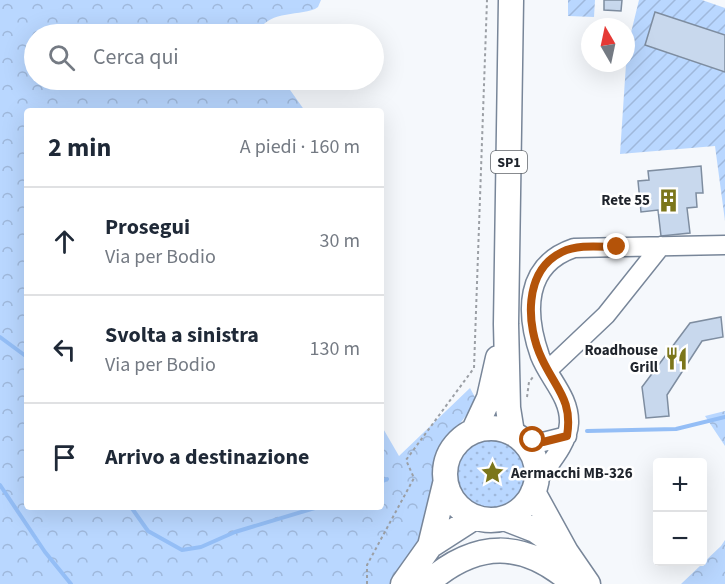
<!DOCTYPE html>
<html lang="it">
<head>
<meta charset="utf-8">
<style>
	:root { --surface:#fff; --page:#f6f6f7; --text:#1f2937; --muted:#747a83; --line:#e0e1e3 }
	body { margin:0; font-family:"Source Sans 3",sans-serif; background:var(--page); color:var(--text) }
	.controls { position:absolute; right:18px; bottom:18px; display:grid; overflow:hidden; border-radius:6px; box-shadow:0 6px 24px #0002 }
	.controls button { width:54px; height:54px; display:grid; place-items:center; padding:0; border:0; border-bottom:2px solid var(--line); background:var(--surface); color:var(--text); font:30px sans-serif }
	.compass { position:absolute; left:581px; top:18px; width:54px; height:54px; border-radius:50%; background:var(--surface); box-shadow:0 6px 24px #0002; rotate:351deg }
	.stop { position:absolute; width:18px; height:18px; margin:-14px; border:4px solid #b45309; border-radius:50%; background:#fff }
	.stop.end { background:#b45309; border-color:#fff; box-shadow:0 2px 6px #0008 }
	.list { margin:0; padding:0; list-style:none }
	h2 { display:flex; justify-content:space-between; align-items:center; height:78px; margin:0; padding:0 24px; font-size:26px }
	h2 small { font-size:20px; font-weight:400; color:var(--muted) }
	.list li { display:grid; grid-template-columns:39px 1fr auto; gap:18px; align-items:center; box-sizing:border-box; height:108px; padding:0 24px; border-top:2px solid var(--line) }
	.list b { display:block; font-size:22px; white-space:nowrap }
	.list p { margin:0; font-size:20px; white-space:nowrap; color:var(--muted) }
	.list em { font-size:20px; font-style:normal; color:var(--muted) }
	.icon { flex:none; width:33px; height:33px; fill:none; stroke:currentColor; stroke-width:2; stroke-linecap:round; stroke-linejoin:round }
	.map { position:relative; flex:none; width:725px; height:584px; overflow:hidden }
	.search { position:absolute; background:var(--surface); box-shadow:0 6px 24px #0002; left:24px; top:24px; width:360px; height:66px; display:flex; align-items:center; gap:15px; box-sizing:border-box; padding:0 21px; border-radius:33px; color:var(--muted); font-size:22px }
	.panel { position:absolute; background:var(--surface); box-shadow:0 6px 24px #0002; left:24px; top:108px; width:360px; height:402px; border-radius:6px }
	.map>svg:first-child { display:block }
</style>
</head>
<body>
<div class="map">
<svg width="725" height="584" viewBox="0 0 725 584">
	<defs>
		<pattern id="grass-dots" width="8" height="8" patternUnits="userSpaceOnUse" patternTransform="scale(1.5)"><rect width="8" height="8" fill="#b9d7ff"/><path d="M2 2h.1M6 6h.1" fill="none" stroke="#9fb8db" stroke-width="1.8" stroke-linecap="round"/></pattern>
		<pattern id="forest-crowns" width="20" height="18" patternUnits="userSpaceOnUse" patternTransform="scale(1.5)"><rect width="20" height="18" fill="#b9d7ff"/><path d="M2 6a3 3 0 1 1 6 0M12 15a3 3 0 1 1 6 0" fill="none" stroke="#9fb8db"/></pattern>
		<pattern id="garden-furrows" width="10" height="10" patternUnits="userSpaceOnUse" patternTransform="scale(1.5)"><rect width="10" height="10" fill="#b9d7ff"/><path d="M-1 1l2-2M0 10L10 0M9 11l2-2" fill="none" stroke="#9fb8db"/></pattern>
	</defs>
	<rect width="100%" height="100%" fill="#f5f8fc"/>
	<path fill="url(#grass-dots)" d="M455 473a35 35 0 1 1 70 0a35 35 0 1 1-70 0Z"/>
	<path fill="url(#forest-crowns)" d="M0 0H321L318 7 315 9C296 16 265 11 258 34H34V80H283L305 111H27V507H381V425L399 456 470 388 477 401 443 446 438 465V492L420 537 391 584H0Z
		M725 411V446L705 416Z
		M725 540V584H681L721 546Z"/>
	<path fill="url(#garden-furrows)" d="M568 0H595L594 17 568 16Z
		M639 0H702L725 8V221L715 146 620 154 627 49Z"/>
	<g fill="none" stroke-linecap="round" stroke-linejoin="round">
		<path stroke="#94bef6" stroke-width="4" d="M0 337 27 357
			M587 431 676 429 725 417
			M381 482 387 479
			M0 485 45 552 71 584
			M131 507 148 531 182 550 201 547 235 532 318 507"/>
	</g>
	<path fill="#c8d8ed" stroke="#7e8da0" stroke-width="1.5" d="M604 0H622L621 11 604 10Z
		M655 12 725 35V72L645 45Z
		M701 166 703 193H696L697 207 687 208 690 233 661 236 658 210 641 212 638 181 649 180 648 171Z
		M721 317 723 337 702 341 667 395 669 416 646 418 642 387 690 323Z"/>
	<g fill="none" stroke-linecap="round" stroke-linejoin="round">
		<defs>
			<path id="minor" d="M548 370 606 315 661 246
				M520 438 543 442 567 436
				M536 483C547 466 568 445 569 423 570 397 549 379 540 356 525 313 524 265 574 248L725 245"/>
			<path id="major" d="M511 0 506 324 508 408 512 433
				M445 474a46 46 0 1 1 92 0a46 46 0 1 1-92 0Z
				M474 430 489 398 498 358
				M533 492 566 552 588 584
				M504 518 535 530 562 549
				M430 546 475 517
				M403 584 430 546 445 484
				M426 584C476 540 523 539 574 584"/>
		</defs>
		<use href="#minor" stroke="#788699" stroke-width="21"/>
		<use href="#major" stroke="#788699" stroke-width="27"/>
		<path stroke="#9b9fa5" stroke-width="2" stroke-dasharray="3 3" stroke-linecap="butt" d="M527 397 529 382 533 377
			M367 584V565L414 478 406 460 474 368 487 0"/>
		<use href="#minor" stroke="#fff" stroke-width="18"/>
		<use href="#major" stroke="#fff" stroke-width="24"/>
	</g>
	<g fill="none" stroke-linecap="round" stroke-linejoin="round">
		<path stroke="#b45309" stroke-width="8" d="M533 440 543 442 567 436C573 400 556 389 542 359 526 326 523 271 562 252 578 244 600 247 617 247"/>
	</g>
	<defs>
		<symbol id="building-bare" viewBox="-9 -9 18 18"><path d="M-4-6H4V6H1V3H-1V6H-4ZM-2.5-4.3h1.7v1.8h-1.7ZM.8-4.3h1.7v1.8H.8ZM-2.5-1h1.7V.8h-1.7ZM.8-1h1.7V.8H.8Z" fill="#7b761b" stroke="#fff" stroke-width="2.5" paint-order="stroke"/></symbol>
		<symbol id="restaurant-bare" viewBox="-9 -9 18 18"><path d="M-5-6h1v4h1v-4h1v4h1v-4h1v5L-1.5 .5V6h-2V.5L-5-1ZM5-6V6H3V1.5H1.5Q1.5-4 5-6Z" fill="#7b761b" stroke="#fff" stroke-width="2.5" paint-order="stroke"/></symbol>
		<symbol id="sight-bare" viewBox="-9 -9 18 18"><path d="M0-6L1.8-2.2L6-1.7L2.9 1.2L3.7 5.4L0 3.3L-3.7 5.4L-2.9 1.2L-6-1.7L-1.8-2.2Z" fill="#7b761b" stroke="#fff" stroke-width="2.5" paint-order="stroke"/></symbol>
	</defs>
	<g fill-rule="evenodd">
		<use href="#building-bare" x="652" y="184" width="33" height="33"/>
		<use href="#restaurant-bare" x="660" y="342" width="33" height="33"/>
		<use href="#sight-bare" x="476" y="456" width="33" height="33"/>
	</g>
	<g text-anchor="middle" stroke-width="5" stroke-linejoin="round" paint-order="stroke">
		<rect fill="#fff" stroke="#62666b" stroke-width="1.5" x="491" y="151" width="36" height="22" rx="4.5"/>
		<g font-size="14" font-weight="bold" fill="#1f242c">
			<text x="509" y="167">SP1</text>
		</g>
		<g font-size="15" font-weight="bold" fill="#1f242c" stroke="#fff" text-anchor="end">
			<text x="650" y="205">Rete 55</text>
			<text x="658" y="355">Roadhouse<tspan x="658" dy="17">Grill</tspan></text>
			<text x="511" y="478" text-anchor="start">Aermacchi MB-326</text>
		</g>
	</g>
</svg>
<div class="controls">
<button>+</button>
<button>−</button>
</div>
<svg class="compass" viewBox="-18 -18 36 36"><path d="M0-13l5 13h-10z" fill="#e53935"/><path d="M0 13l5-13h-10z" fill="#747a83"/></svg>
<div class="stop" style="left:533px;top:440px"></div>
<div class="stop end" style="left:617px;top:247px"></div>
<div class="search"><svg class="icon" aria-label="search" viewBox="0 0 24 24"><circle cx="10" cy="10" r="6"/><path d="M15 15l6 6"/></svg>Cerca qui</div>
<section class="panel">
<h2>2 min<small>A piedi · 160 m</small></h2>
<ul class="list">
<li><svg class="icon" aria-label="ahead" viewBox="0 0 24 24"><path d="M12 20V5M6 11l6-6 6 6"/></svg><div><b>Prosegui</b><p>Via per Bodio</p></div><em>30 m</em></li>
<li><svg class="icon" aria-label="left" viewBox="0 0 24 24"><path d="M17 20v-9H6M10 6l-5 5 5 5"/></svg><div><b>Svolta a sinistra</b><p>Via per Bodio</p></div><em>130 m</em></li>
<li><svg class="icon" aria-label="arrive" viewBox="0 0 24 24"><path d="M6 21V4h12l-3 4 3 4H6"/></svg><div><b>Arrivo a destinazione</b></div></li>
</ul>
</section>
</div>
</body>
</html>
